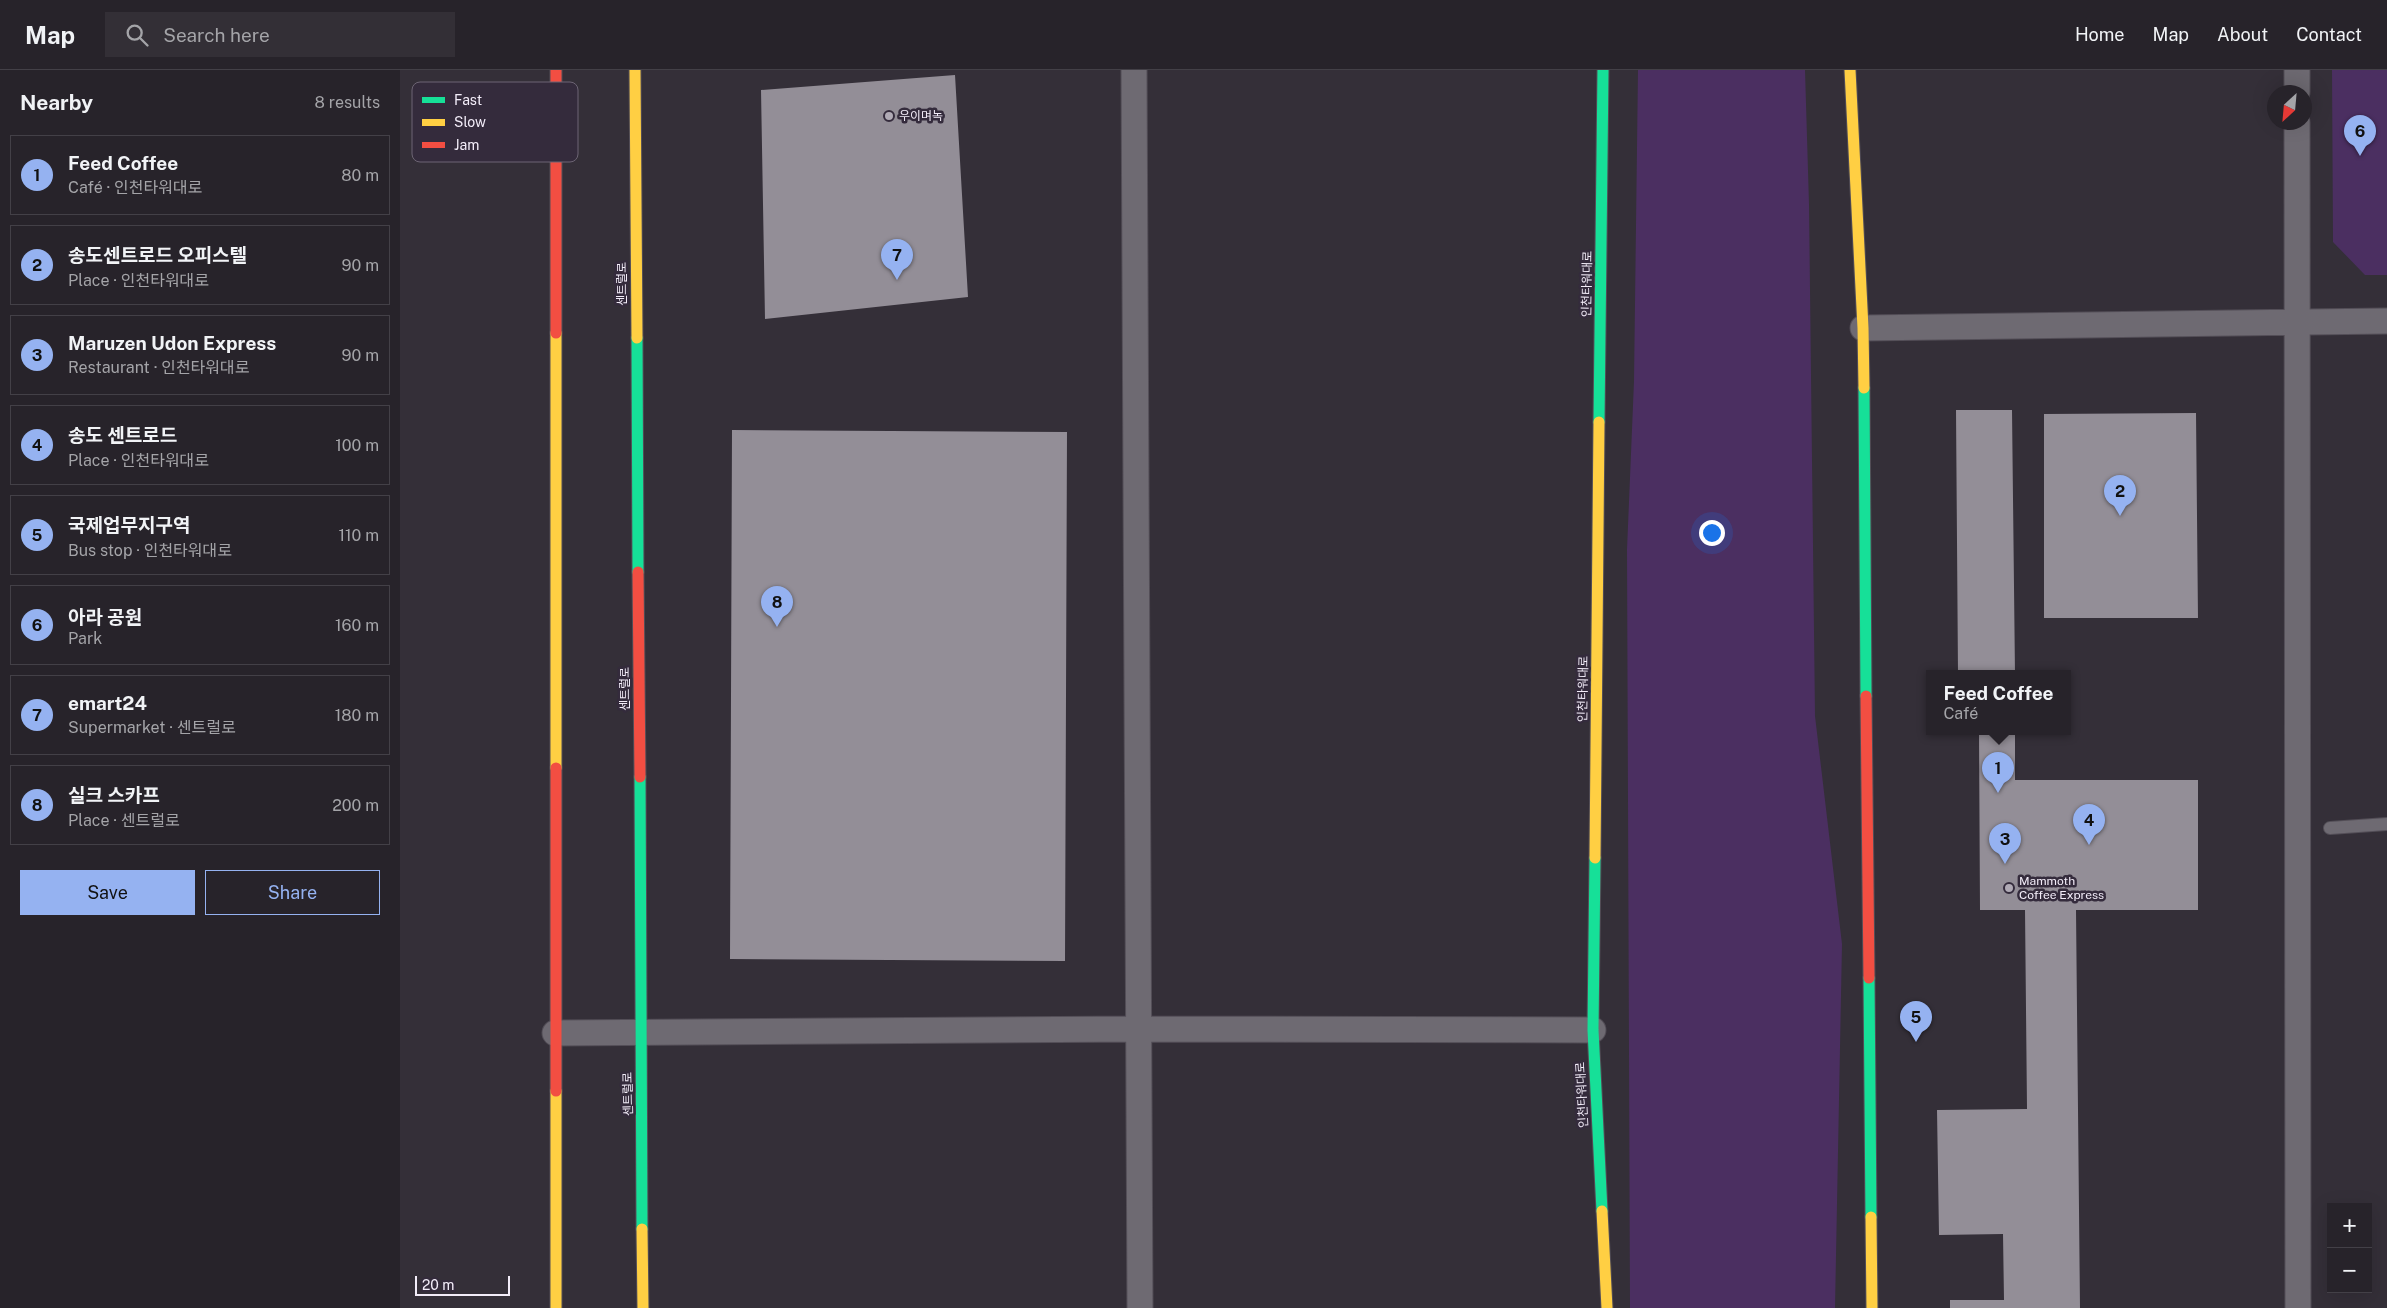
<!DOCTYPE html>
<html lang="en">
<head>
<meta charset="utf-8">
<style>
	:root { --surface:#27232a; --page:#332f36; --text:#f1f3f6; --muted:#a4a4a8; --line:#434047; --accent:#95b2f1 }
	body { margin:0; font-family:"Public Sans","Noto Sans KR",sans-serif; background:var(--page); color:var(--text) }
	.controls { position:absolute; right:15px; bottom:15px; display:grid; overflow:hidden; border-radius:0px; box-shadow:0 5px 20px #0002 }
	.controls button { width:45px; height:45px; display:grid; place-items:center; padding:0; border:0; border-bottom:1px solid var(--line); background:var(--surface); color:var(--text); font:25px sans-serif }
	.compass { position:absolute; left:1867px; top:15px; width:45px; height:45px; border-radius:50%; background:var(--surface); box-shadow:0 5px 20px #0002; rotate:206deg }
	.scale { position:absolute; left:15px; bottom:12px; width:95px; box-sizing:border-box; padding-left:5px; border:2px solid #f2ecf8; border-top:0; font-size:14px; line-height:18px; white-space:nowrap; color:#f2ecf8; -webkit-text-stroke:4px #342b3c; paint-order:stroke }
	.you { position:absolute; left:1311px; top:462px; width:18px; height:18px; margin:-12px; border:4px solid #fff; border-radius:50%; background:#1a73e8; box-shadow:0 0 0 8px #1a73e833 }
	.badge { display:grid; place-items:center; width:32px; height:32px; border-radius:50%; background:var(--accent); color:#111; font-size:16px; font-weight:700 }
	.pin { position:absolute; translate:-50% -41px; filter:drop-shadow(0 1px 2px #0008) }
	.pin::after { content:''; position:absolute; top:26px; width:18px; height:15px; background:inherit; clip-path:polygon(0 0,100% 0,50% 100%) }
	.popup { position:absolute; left:1526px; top:600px; width:145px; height:65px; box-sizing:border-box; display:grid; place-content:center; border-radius:0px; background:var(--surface); filter:drop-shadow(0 1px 4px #0005); font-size:16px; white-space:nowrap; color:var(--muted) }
	.popup b { font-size:19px; color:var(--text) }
	.popup::after { content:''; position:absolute; left:50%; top:100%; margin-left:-10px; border:10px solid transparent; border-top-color:var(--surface) }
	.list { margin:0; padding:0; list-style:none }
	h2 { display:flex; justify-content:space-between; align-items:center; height:65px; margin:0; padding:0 20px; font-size:21px }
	h2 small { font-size:16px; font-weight:400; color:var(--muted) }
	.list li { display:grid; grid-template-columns:32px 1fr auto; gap:15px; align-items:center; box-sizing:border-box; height:80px; margin:0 10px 10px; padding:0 10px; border:1px solid var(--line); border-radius:0px }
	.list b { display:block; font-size:19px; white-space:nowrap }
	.list p { margin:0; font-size:16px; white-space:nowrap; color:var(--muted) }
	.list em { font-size:16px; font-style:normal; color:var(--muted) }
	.actions { display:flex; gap:10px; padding:15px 20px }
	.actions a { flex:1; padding:11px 0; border:1px solid var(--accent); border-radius:0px; text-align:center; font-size:18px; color:var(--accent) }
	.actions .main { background:var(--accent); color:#111 }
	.icon { flex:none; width:28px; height:28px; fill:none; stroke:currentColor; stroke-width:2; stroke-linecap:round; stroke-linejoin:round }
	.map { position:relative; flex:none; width:1987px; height:1238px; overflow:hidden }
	header { display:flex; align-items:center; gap:30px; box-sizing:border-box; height:70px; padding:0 25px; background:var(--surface); border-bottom:1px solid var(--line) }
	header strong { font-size:24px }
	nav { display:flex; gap:28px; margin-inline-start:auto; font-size:18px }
	.search { width:350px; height:45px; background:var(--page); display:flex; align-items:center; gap:12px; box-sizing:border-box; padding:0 18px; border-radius:0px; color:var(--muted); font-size:19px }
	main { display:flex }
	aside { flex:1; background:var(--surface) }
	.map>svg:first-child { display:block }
</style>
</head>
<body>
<header>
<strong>Map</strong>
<div class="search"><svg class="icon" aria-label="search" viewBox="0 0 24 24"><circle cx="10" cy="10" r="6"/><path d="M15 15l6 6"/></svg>Search here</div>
<nav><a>Home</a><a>Map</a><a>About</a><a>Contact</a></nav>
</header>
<main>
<aside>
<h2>Nearby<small>8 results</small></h2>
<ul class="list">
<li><span class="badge">1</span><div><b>Feed Coffee</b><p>Café · 인천타워대로</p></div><em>80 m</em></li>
<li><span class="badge">2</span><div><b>송도센트로드 오피스텔</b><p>Place · 인천타워대로</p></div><em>90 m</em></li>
<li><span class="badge">3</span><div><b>Maruzen Udon Express</b><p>Restaurant · 인천타워대로</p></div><em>90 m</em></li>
<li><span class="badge">4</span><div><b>송도 센트로드</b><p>Place · 인천타워대로</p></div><em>100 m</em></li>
<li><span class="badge">5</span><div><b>국제업무지구역</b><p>Bus stop · 인천타워대로</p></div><em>110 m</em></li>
<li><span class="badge">6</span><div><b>아라 공원</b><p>Park</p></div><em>160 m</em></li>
<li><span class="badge">7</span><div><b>emart24</b><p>Supermarket · 센트럴로</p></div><em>180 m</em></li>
<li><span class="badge">8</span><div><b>실크 스카프</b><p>Place · 센트럴로</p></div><em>200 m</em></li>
</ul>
<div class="actions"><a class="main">Save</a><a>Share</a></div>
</aside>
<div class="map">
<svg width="1987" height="1238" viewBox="0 0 1987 1238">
	<rect width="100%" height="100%" fill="#342f38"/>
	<path fill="#4b2f61" d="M1238 0H1405L1409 134 1415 646 1442 874 1435 1238H1230L1227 480 1234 311Z
		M1932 0H1987V205H1965L1933 172Z"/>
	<path fill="#938e97" d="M555 5 568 227 365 249 361 20Z
		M1556 340H1612L1615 604H1558Z
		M1796 343 1798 548H1644V344Z
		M332 360 667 362 665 891 330 889Z
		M1579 662H1615V710H1798V840H1676L1680 1238H1550V1230H1604L1603 1164 1539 1165 1537 1040 1627 1039 1625 840H1580Z"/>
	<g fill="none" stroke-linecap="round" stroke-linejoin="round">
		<defs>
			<path id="lane" d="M1930 758 1987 754"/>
			<path id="street" d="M734 0 740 1238
				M1897 0V22
				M1897 52 1898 1238
				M1463 258 1987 251
				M155 963 739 959 1193 960"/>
			<path id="fast" d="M237 268 238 502
				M1464 318 1466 626
				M1199 352 1203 0
				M240 707 242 1159
				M1195 788 1193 960 1202 1141
				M1469 908 1471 1147"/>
			<path id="slow" d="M235 0 237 268
				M1450 0 1463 258 1464 318
				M156 263V698
				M1195 788 1199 352
				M156 1021V1238
				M1202 1141 1207 1238
				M1471 1147 1472 1238
				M242 1159 243 1238"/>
			<path id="jam" d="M156 0V263
				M238 502 240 707
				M1466 626 1469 908
				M156 698V1021"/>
		</defs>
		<use href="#lane" stroke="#534e57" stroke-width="14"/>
		<use href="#street" stroke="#534e57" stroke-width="27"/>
		<use href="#fast" stroke="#534e57" stroke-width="13"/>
		<use href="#slow" stroke="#534e57" stroke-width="13"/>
		<use href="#jam" stroke="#534e57" stroke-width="13"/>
		<use href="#lane" stroke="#6e6a72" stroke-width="12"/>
		<use href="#street" stroke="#6e6a72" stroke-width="25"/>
		<use href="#fast" stroke="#16e098" stroke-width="11"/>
		<use href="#slow" stroke="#ffcf43" stroke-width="11"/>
		<use href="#jam" stroke="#f24e42" stroke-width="11"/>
	</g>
	<g fill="#b0aab5" stroke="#342b3c" stroke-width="2">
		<circle cx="489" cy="46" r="5"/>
		<circle cx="1609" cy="818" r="5"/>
	</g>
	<g text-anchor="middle" stroke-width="5" stroke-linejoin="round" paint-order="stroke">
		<g font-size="12" fill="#f2ecf8" stroke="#342b3c" text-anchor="start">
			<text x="499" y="50">우이며녹</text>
			<text x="1619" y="815">Mammoth<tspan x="1619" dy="14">Coffee Express</tspan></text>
		</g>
		<g font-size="12" fill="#f2ecf8" stroke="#342b3c">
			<text transform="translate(222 214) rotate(-90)" y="4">센트럴로</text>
			<text transform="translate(1187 214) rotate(-89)" y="4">인천타워대로</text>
			<text transform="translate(225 619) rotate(-90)" y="4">센트럴로</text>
			<text transform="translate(1183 619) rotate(-89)" y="4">인천타워대로</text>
			<text transform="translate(228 1024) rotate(-91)" y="4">센트럴로</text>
			<text transform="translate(1182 1025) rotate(-93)" y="4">인천타워대로</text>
		</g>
	</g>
	<rect x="12" y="12" width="166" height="80" rx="8" fill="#342b3c" stroke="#6d6574" stroke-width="1"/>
	<rect x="22" y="27" width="23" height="6" fill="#16e098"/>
	<rect x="22" y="49" width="23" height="7" fill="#ffcf43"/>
	<rect x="22" y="72" width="23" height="6" fill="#f24e42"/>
	<g font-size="14" fill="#f2ecf8">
		<text x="54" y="35">Fast</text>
		<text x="54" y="57">Slow</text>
		<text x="54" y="80">Jam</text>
	</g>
</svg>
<div class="controls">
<button>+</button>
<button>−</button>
</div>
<svg class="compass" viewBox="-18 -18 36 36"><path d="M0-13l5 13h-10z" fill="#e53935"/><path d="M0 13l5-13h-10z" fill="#a4a4a8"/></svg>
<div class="scale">20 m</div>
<div class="you"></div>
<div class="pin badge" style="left:1598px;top:723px">1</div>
<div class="popup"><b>Feed Coffee</b>Café</div>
<div class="pin badge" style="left:1720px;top:446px">2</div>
<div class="pin badge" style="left:1605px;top:794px">3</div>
<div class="pin badge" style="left:1689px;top:775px">4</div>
<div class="pin badge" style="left:1516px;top:972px">5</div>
<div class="pin badge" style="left:1960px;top:86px">6</div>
<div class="pin badge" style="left:497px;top:210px">7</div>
<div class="pin badge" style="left:377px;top:557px">8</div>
</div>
</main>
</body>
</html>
